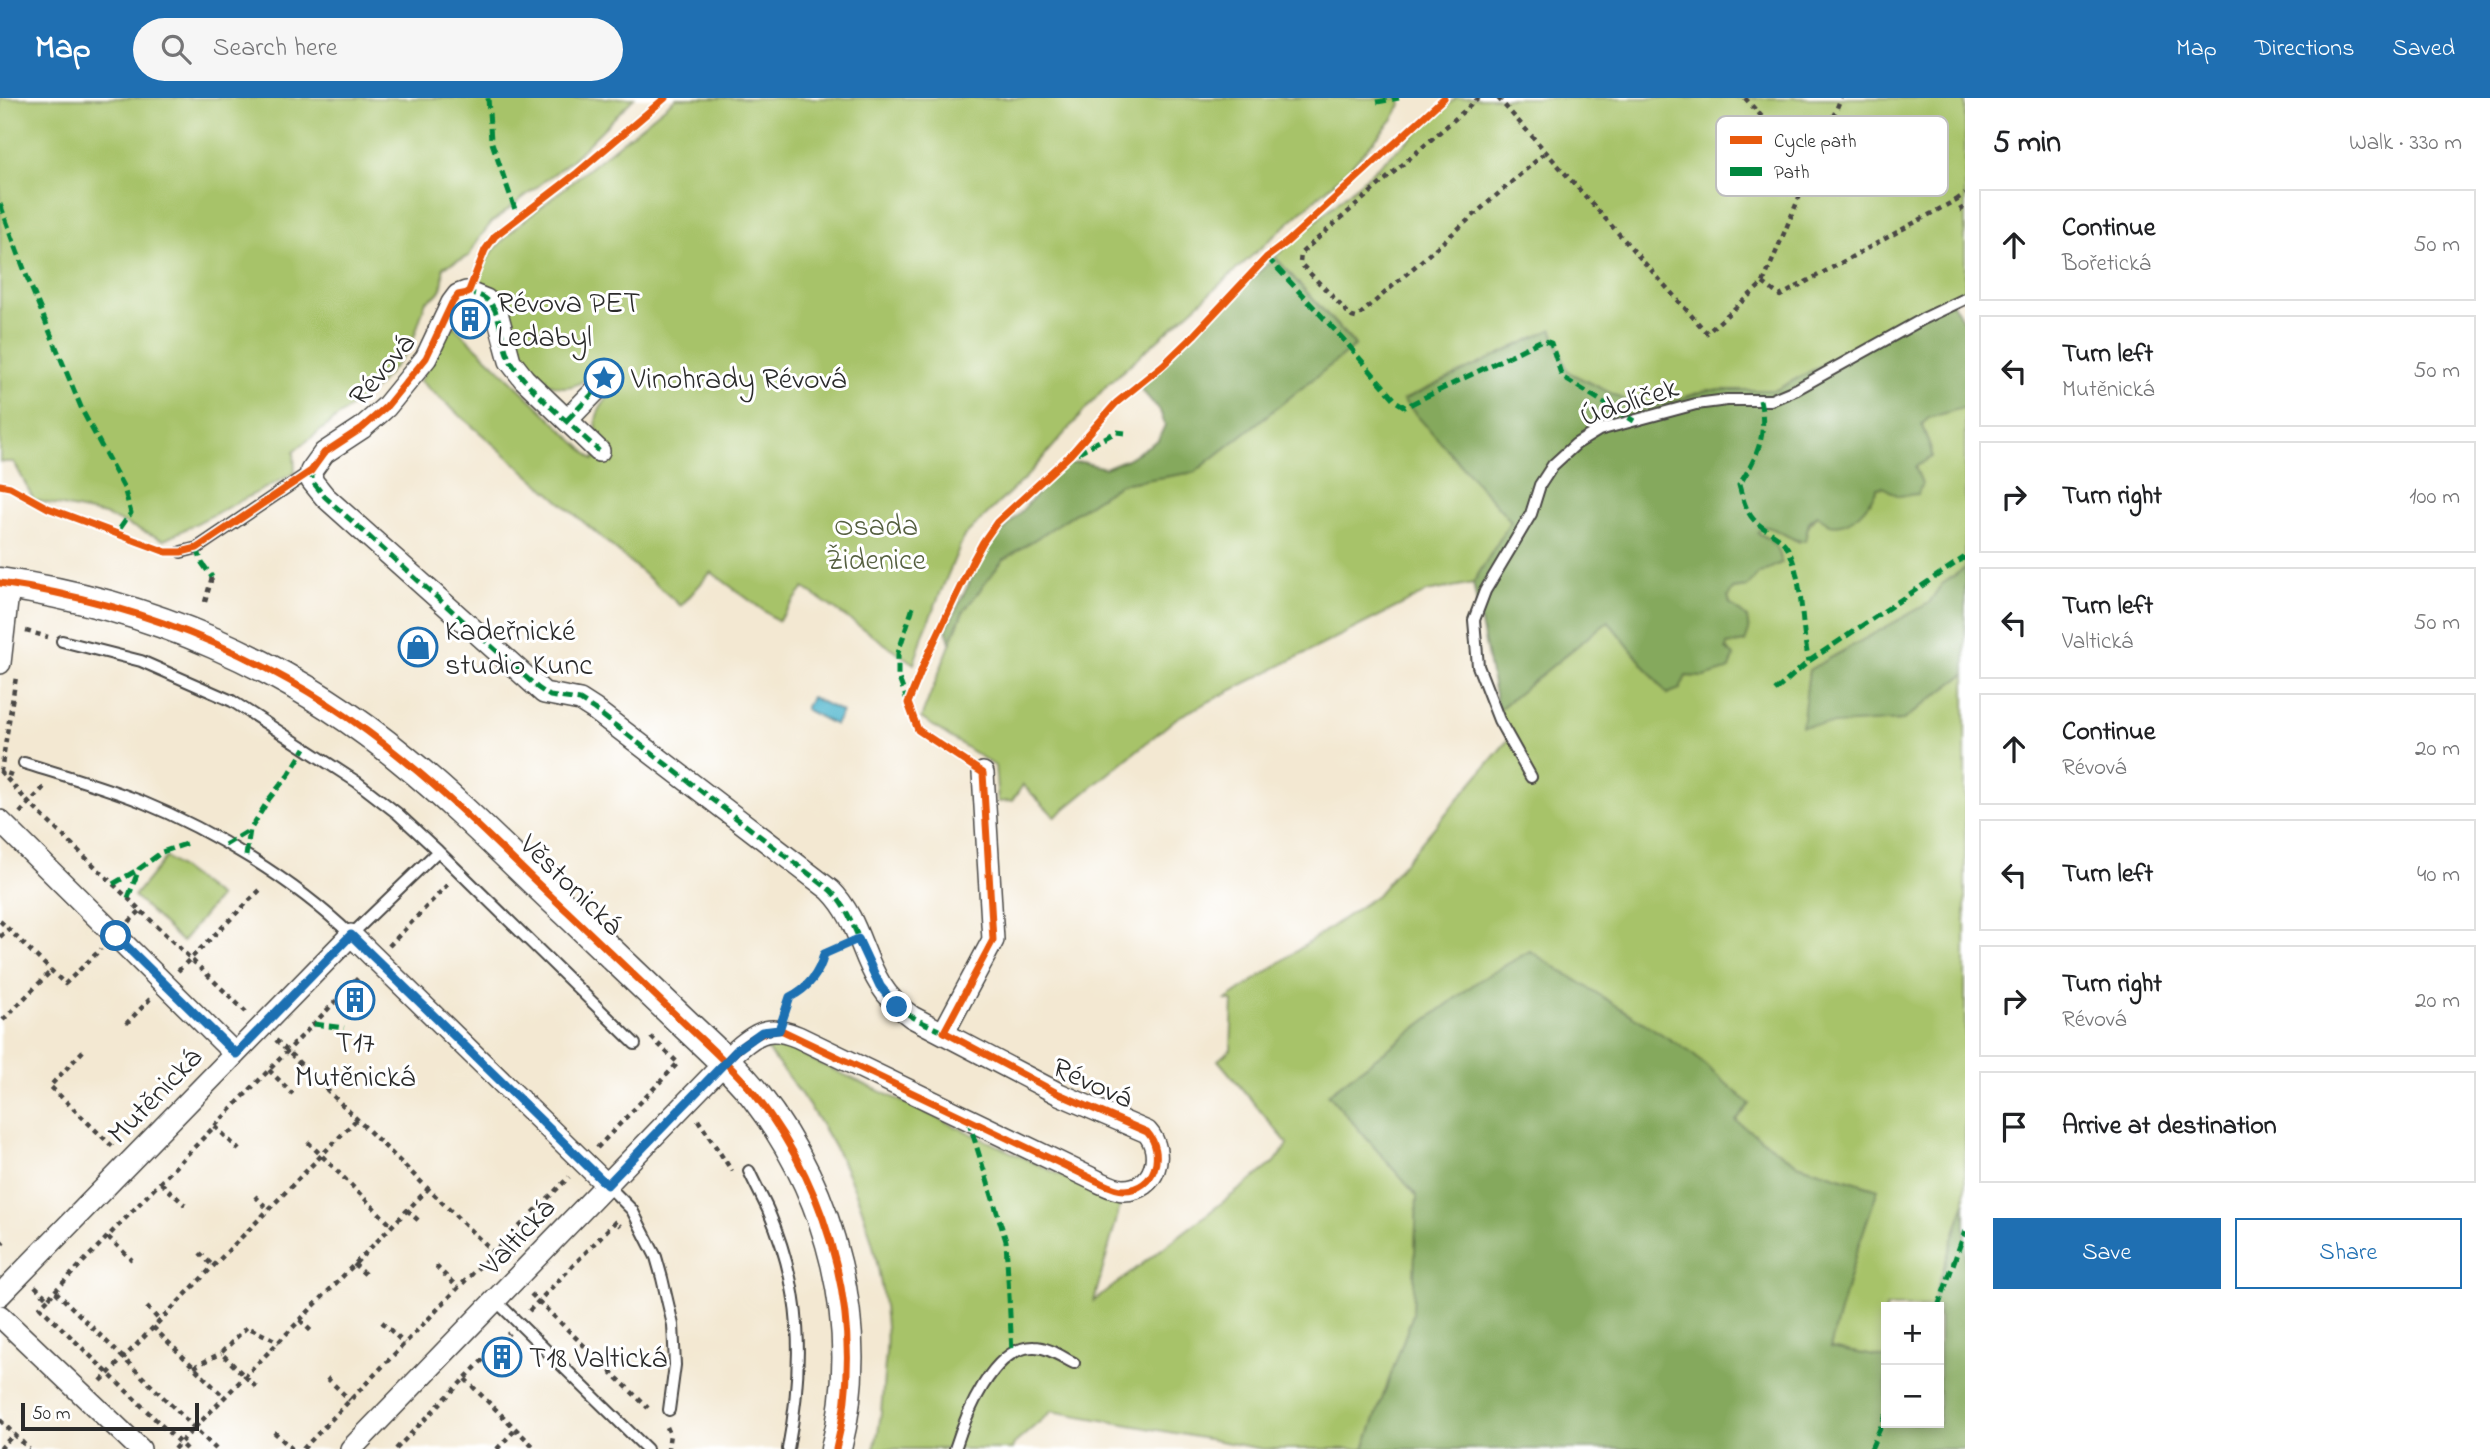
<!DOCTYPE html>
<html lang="en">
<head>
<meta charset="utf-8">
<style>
	:root { --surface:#fff; --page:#f6f6f6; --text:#202124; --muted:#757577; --line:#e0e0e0; --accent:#1f6fb2 }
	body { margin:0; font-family:"Indie Flower",sans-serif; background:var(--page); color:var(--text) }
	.controls { position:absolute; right:21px; bottom:21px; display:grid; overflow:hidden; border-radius:0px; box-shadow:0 4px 10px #0003 }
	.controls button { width:63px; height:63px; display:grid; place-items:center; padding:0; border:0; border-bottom:2px solid var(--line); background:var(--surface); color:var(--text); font:35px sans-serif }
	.scale { position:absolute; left:21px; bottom:18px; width:178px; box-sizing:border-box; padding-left:7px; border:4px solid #2b2b2b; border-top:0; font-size:19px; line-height:24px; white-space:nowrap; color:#2b2b2b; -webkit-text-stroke:5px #fff; paint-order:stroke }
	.stop { position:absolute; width:21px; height:21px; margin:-16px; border:5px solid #1f6fb2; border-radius:50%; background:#fff }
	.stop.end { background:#1f6fb2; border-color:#fff; box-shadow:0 2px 7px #0008 }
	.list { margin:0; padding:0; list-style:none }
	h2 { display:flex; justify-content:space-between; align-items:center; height:91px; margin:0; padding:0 28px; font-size:30px }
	h2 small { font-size:23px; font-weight:400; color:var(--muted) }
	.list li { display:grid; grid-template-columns:46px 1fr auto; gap:21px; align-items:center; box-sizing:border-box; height:112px; margin:0 14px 14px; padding:0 14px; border:2px solid var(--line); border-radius:0px }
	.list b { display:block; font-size:26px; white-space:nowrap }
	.list p { margin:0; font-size:23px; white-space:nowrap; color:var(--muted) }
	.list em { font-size:23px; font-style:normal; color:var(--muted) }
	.actions { display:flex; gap:14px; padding:21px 28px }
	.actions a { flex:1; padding:16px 0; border:2px solid var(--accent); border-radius:0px; text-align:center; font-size:24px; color:var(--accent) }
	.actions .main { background:var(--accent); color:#fff }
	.icon { flex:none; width:38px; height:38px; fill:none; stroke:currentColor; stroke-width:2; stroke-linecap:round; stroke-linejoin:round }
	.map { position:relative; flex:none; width:1965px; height:1351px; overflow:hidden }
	header { display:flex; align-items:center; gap:42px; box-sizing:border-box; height:98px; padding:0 35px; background:var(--accent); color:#fff }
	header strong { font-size:33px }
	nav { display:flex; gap:38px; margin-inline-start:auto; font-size:24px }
	.search { width:490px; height:63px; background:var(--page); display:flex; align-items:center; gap:18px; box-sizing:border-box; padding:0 24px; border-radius:38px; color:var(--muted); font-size:26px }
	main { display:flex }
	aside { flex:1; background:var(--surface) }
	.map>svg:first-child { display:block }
</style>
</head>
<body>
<header>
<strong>Map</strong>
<div class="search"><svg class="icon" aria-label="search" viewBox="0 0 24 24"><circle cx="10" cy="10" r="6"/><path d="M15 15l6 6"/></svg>Search here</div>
<nav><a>Map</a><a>Directions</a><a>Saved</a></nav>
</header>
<main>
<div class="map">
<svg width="1965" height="1351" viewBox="0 0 1965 1351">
	<rect width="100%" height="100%" fill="#fff"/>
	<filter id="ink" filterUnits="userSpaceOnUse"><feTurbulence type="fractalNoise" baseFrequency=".0143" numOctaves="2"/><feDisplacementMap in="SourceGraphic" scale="14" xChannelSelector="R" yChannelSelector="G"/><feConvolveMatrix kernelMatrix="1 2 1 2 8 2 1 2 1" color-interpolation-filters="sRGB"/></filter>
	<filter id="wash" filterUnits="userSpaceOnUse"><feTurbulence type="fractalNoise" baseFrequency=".00686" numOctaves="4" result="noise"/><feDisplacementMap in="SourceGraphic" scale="28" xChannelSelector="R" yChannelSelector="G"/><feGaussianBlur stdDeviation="1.57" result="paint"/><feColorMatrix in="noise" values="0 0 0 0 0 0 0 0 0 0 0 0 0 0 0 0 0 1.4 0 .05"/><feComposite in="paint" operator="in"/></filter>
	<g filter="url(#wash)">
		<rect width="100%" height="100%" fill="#f3e8d2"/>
		<path fill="#a7c369" stroke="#69774a" stroke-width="2" d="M0 0H634L574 60 492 124 477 143 469 158 443 169C444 186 443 196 426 203L411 248 378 288 294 353 295 375 164 442 105 417 34 402 14 364H0Z
			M676 0H1400L1401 7 1393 21 1347 73 1107 287 1028 377 964 438 924 534 914 566 804 490 778 523 711 474 681 508 420 283 451 225 594 362 601 344C589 317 601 309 617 288L599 269C594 273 589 279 583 283 557 300 529 277 519 252 513 237 516 220 506 205 499 194 488 188 477 182L490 156 515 130Z
			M1456 0H1965V191L1776 292H1708L1644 312 1568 274 1553 232 1404 302 1511 423 1473 485 1427 494 1178 619 1055 719 1023 687 1012 703 998 704 995 668 921 620 963 514 1003 462 1120 386 1195 374 1355 247 1275 159Z
			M1965 309V470L1941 487 1929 505 1809 572 1803 627 1903 622 1965 576V1104L1931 1209H1886V1260L1830 1250 1856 1155 1878 1091 1797 1066 1736 1023 1750 1006 1530 853 1477 884 1328 996 1417 1098 1413 1216 1364 1351H1263L1052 1313 1014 1346 1012 1351H874C881 1327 882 1303 884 1277 885 1262 888 1245 886 1229 877 1113 836 1034 762 946L779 939 810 961 1121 1105 1094 1203 1275 1064 1288 1046 1218 962 1231 951 1233 903 1226 902 1377 797 1508 642 1498 612 1608 522 1667 596 1685 578 1704 579 1729 555 1726 551 1730 506 1728 499 1733 491 1747 489 1758 476 1766 439 1758 435 1761 429 1768 428 1799 444 1816 417 1870 405 1877 390 1883 389 1899 398 1915 369 1932 358C1932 347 1924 338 1922 326L1928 320Z
			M166 759 219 799 182 844 134 798Z"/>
		<path fill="#85a95d" stroke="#586a44" stroke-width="2" d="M1275 159 1355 248 1195 374 1120 386 1003 462 963 514 950 544 946 531 986 452 1064 366 1082 364 1105 370 1127 361 1158 342 1165 327 1160 313 1140 290 1159 267Z
			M1949 198 1965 226V309L1929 320 1922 326C1924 338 1932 347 1932 359L1915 369 1922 385 1918 396 1898 398 1883 389 1877 390C1870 406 1852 431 1830 426 1826 424 1820 419 1816 417L1809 424 1805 443C1789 444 1777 427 1761 429L1758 435C1771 441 1781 450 1781 465L1758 476 1747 489 1733 491 1728 499 1730 506 1747 520 1749 533 1745 544 1727 547 1726 551 1734 558 1730 571 1704 579 1686 578 1680 591 1667 596 1608 523 1498 612 1473 485 1511 423 1403 302 1552 231 1568 274 1645 312 1708 292H1776Z
			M1965 470V576L1903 622 1802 628 1809 572 1929 505 1941 487Z
			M1530 853 1690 954 1750 1006 1736 1023 1797 1066 1878 1091 1856 1155 1830 1250 1886 1260V1325H1939V1209H1931L1965 1104V1351H1364L1413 1216 1417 1098 1328 996 1477 884Z"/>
		<path fill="#4eb5cd" stroke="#3c707c" stroke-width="2" d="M811 599 842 614 835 627 805 611Z"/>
	</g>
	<g filter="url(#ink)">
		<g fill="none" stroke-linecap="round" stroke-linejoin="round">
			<defs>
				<path id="lane" d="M181 454 197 450 311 373
					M62 543 141 563 232 603 357 684 397 715 438 753 635 946
					M24 665C63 677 102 688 140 703 213 733 294 782 351 837L438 753
					M1531 679 1499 622 1478 568 1474 522 1485 493 1531 416 1540 387 1553 367 1576 346 1599 332 1696 306 1727 302H1771L1797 291 1923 221 1965 201
					M749 1073C755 1086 762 1099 768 1112 803 1192 804 1266 788 1351
					M607 1087 632 1112 656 1159 662 1180 673 1227 675 1267 669 1312
					M496 1203 647 1351
					M955 1351C965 1319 993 1248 1034 1249 1048 1249 1062 1259 1074 1265"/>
				<path id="street" d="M567 322 602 286
					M0 565 9 486
					M0 723 235 956
					M944 934 993 842 983 675
					M0 1197 351 837 607 1087
					M0 1218 140 1351
					M351 1351 738 951C760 932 771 928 798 939L1097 1083C1106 1087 1115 1092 1124 1092 1155 1092 1166 1055 1147 1034L1059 996 912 919C859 883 869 831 830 792L594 611 580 602 544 595 325 399 312 383 311 373 324 355 362 330 386 309 426 260 452 205 458 197 466 194 486 202 496 211 510 263 524 281 599 353"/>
				<path id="secondary" d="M0 485C149 506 289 566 404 662 462 709 513 763 568 814 606 850 644 887 682 923 707 947 734 970 756 998 832 1096 867 1229 836 1351"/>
			</defs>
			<use href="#lane" stroke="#494744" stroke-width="14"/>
			<use href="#street" stroke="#494744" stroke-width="24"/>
			<use href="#secondary" stroke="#494744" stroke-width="33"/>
			<path stroke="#494744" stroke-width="4.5" stroke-dasharray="5 5" stroke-linecap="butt" d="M1479 0 1301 155 1300 165 1352 219 1356 220 1546 54
				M1498 0 1707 235 1763 185 1841 0
				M1745 0 1810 72
				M1956 102 1965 96
				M1763 185 1780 198 1956 102 1965 117
				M205 504 212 479
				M26 533 48 539
				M0 673 29 705 246 914
				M12 677 1 673 16 579
				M20 715 45 688
				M0 823 65 886 101 851
				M129 824 141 812
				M0 839 8 831
				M389 848 448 786
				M178 873 262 790
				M785 915 790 899C808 890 820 877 824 856L841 849
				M3 922 51 873
				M126 926 150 901
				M276 942 502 1163
				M83 953 50 988 114 1050
				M269 972 293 996
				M698 1022 732 1073
				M215 1028 239 1052
				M308 1044 392 1128
				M597 1050 678 965 651 939
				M161 1085 185 1107
				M255 1098 268 1111
				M407 1112 419 1123
				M108 1139 132 1162
				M0 1142 3 1145 0 1148
				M200 1155 213 1168
				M354 1166 366 1177
				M436 1168 458 1190
				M35 1188 48 1201 55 1193 216 1351
				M55 1193 361 877
				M531 1196 648 1310
				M48 1201 40 1209 186 1351
				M147 1209 160 1223
				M529 1213 616 1123 620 1128
				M300 1222 311 1233
				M382 1224 404 1245
				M153 1229 224 1299
				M194 1269 221 1255
				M327 1280 350 1302
				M465 1281 536 1351
				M101 1283 357 1021
				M256 1289 221 1255 247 1229 279 1244
				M0 1322 29 1351
				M667 1329 670 1336 668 1351
				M274 1334 292 1351
				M0 1351 14 1336
				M174 1351 428 1091
				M303 1351 458 1190 569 1079
				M396 1351 509 1235
				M497 1351 516 1331"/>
			<use href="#lane" stroke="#fff" stroke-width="10"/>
			<use href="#street" stroke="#fff" stroke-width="21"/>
			<use href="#secondary" stroke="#fff" stroke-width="30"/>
			<path stroke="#00873e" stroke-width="5" stroke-dasharray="10 5" stroke-linecap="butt" d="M488 0 491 42 518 120
				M1377 4 1399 0
				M0 106 27 179 83 314 124 390 131 415 116 436
				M1267 159 1344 242 1397 304 1405 309 1542 242 1551 245 1562 279 1634 323
				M465 195C507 195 496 240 511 264 529 293 573 328 599 353
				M1760 302C1768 336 1757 360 1739 387 1742 398 1746 414 1754 422 1766 435 1783 437 1790 455 1804 489 1800 527 1809 563
				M567 322 602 286
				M1077 355 1116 334 1125 335
				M312 371V383L325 399 538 590 550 598 580 602 594 611 830 792C863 824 862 879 899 910 913 921 931 928 947 936
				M197 450 202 465 212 479
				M1775 593 1809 563 1965 459
				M908 605 898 578V555L913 509
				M225 747 250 732
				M246 758 250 732 269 701 290 675 305 650
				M113 786 139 771
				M128 800 139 771 162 754 189 745
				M314 926 344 930
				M968 1021 1006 1143 1012 1254
				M1938 1209 1965 1133
				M1871 1351 1886 1317"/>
			<defs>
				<path id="cycleway" d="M0 387 10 389 48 410 166 454H181L197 450 311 373 324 355 362 330 386 309 426 260 452 205 458 197 468 195 485 152 495 138 577 75 665 0
					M0 485C149 506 289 566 404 662 462 709 513 763 568 814 606 850 644 887 682 923 707 947 734 970 756 998 832 1096 867 1229 836 1351
					M725 964C742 947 756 933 781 932L1097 1083C1106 1087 1115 1092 1124 1092 1155 1092 1166 1055 1147 1034L1059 996 944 934 993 842 983 675 918 632 908 605 925 563 972 464 983 444 997 424 1070 357 1116 305 1163 267 1194 237 1267 159 1287 144 1444 0"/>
			</defs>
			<use href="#cycleway" stroke="#fff" stroke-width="11"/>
			<use href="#cycleway" stroke="#e8590c" stroke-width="7"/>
		</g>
	</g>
	<g fill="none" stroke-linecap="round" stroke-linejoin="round" filter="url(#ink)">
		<path stroke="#1f6fb2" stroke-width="9" d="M116 838 236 956 351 837 607 1087 738 951 762 934 779 932 790 899C808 890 819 877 824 856L858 841 880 888 897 909"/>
	</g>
	<defs>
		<symbol id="building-ring" viewBox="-11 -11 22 22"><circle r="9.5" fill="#fff" stroke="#1f6fb2" stroke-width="1.5"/><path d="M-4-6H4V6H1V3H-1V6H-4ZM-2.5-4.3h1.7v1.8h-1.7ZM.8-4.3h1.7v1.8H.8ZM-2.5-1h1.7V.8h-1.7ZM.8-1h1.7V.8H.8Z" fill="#1f6fb2"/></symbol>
		<symbol id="sight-ring" viewBox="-11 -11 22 22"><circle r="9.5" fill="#fff" stroke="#1f6fb2" stroke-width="1.5"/><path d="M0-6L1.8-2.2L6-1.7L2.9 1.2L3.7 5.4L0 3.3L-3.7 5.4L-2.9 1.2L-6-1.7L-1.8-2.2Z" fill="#1f6fb2"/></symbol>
		<symbol id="shop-ring" viewBox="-11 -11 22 22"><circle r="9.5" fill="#fff" stroke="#1f6fb2" stroke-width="1.5"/><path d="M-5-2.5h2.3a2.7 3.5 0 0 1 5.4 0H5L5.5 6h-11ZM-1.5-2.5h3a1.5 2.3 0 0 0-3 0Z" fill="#1f6fb2"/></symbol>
	</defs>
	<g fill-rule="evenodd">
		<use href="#building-ring" x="448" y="199" width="44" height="44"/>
		<use href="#sight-ring" x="582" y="258" width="44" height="44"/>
		<use href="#shop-ring" x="396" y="527" width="44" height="44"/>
		<use href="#building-ring" x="333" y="880" width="44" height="44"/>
		<use href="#building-ring" x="480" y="1237" width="44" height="44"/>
	</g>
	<g text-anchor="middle" stroke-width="6" stroke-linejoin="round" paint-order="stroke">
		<g font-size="30" fill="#2b2b2b" stroke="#fff" text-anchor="start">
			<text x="497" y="214">Révova PET<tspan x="497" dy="34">Ledabyl</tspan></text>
			<text x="631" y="290">Vinohrady Révová</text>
			<text x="445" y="542">Kadeřnické<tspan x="445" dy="34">studio Kunc</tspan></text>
			<text x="355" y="954" text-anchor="middle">T17<tspan x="355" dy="34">Mutěnická</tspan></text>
			<text x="529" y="1269">T18 Valtická</text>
		</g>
		<g font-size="30" fill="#2b2b2b" stroke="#fff">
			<text transform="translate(381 271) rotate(-50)" y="10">Révová</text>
			<text transform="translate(1629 303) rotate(-18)" y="10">Údolíček</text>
			<text transform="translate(572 786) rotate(44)" y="10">Věstonická</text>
			<text transform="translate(1093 984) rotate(24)" y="10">Révová</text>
			<text transform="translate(154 997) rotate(-46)" y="10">Mutěnická</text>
			<text transform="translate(517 1138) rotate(-47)" y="10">Valtická</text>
		</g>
		<g font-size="30" fill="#566041" stroke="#fff">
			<text x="876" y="437">Osada<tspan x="876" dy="34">Židenice</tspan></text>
		</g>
	</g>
	<rect x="1716" y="18" width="232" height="80" rx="10" fill="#fff" stroke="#bfbfbf" stroke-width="2"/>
	<rect x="1730" y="38" width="32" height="8" fill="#e8590c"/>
	<rect x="1730" y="69" width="32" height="9" fill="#00873e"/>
	<g font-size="19" fill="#2b2b2b">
		<text x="1774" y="49">Cycle path</text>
		<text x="1774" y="80">Path</text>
	</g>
</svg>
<div class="controls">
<button>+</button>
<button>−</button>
</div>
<div class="scale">50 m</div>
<div class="stop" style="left:116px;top:838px"></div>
<div class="stop end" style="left:897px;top:909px"></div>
</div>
<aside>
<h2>5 min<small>Walk · 330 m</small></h2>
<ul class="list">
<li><svg class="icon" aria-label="ahead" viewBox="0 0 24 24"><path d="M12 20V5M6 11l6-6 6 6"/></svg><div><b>Continue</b><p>Bořetická</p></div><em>50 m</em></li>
<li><svg class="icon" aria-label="left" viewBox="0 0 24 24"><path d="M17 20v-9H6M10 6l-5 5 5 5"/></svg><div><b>Turn left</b><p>Mutěnická</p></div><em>50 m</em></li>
<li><svg class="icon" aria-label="right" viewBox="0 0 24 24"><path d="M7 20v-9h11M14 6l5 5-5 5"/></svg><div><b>Turn right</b></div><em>100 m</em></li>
<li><svg class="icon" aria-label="left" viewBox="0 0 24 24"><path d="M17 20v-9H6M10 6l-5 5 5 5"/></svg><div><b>Turn left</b><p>Valtická</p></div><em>50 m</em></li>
<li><svg class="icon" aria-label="ahead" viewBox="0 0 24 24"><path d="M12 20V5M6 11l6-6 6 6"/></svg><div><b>Continue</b><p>Révová</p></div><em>20 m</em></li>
<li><svg class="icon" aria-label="left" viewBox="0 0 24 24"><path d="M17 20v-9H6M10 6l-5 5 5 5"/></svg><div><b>Turn left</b></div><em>40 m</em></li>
<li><svg class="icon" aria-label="right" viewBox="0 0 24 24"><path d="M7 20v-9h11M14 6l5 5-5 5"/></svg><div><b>Turn right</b><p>Révová</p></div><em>20 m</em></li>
<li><svg class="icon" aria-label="arrive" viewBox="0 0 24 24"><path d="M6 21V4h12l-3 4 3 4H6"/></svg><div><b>Arrive at destination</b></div></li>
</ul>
<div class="actions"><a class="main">Save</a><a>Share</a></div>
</aside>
</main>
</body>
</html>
